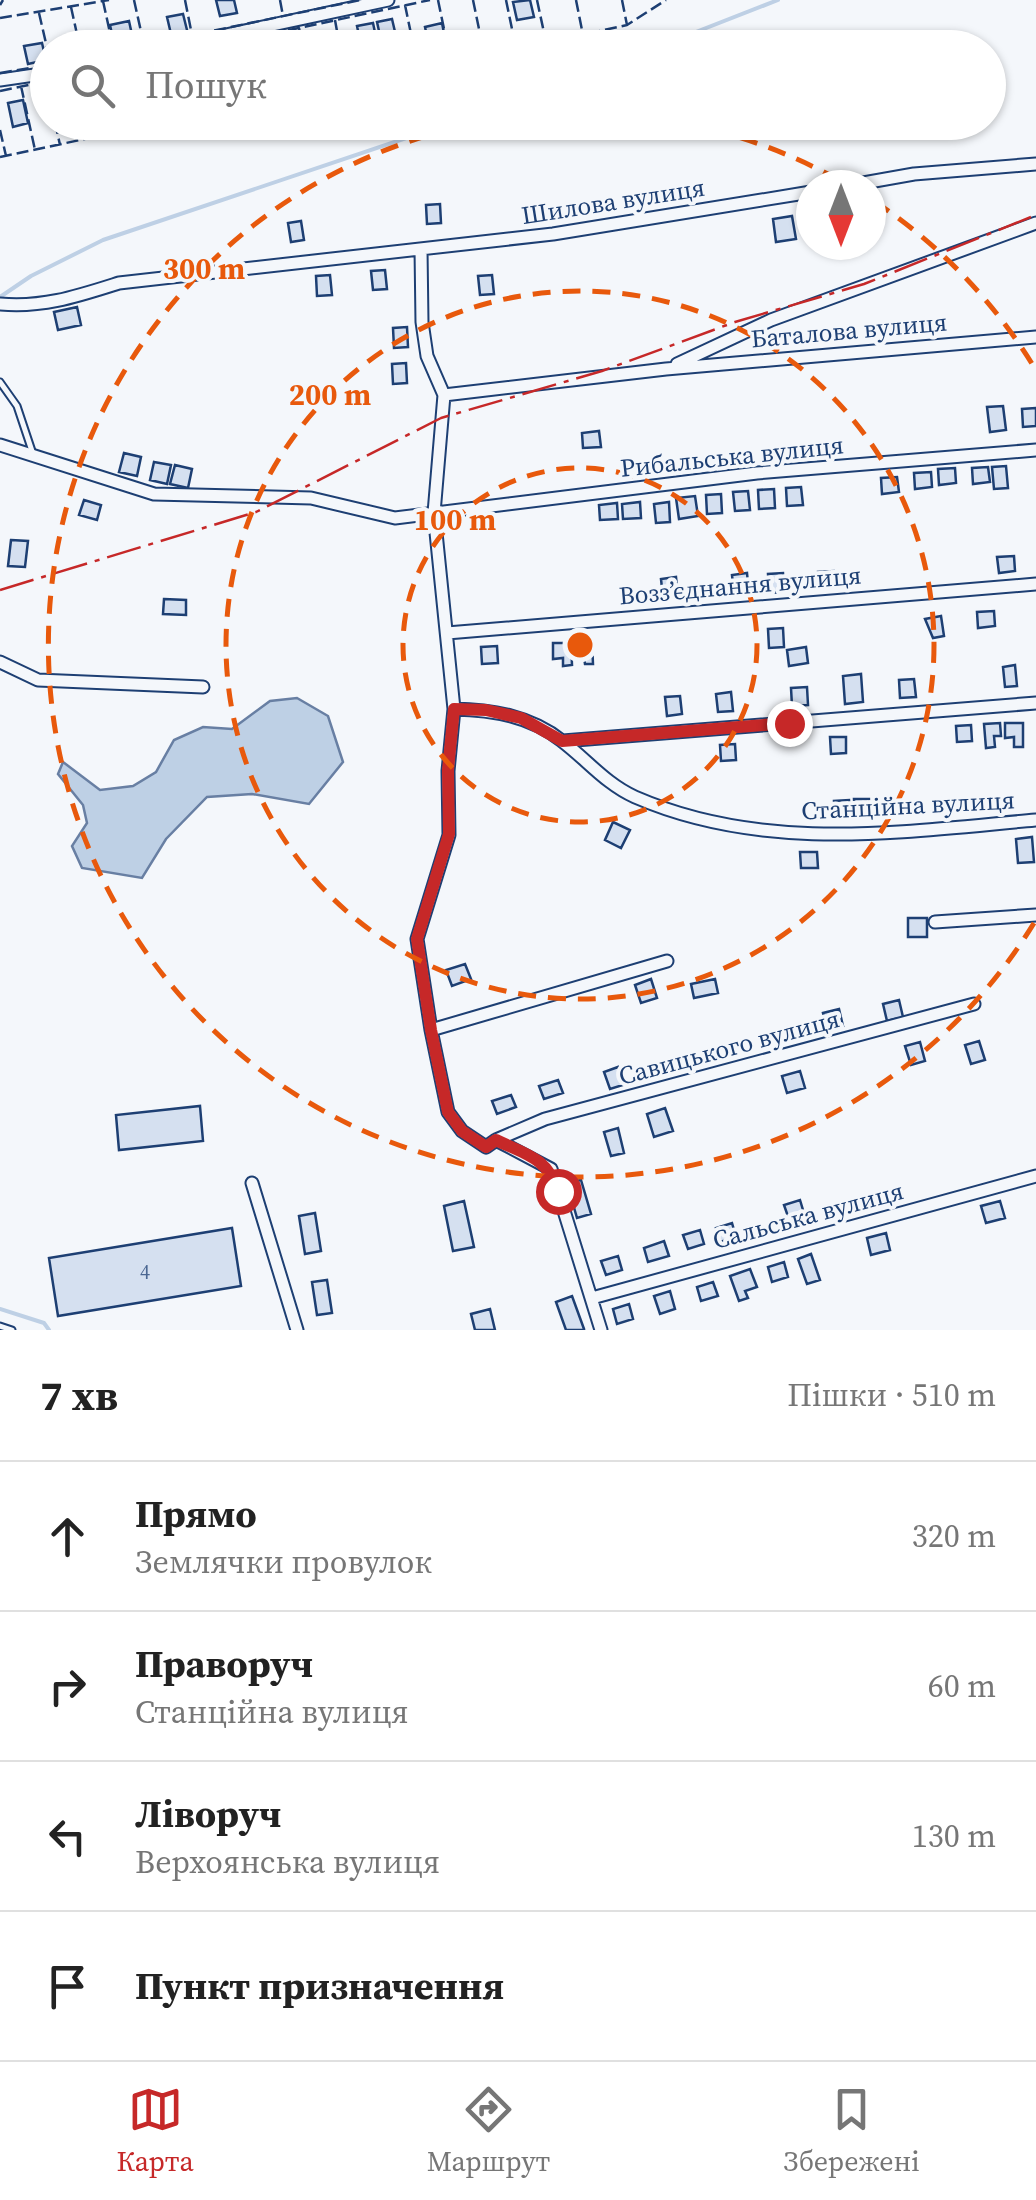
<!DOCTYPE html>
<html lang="uk">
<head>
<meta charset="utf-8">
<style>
	:root { --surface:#fff; --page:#f6f6f6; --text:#222; --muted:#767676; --line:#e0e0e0; --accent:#c62828 }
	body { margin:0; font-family:"Source Serif 4",serif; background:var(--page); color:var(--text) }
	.compass { position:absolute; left:796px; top:170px; width:90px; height:90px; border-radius:50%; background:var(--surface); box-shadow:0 2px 8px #0004; rotate:180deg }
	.stop { position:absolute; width:30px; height:30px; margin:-22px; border:8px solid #c62828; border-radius:50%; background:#fff }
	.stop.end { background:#c62828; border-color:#fff; box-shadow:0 2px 10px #0008 }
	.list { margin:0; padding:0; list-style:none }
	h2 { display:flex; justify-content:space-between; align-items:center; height:130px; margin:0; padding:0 40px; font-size:42px }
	h2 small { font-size:32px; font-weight:400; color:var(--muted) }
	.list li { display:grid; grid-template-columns:65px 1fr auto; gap:30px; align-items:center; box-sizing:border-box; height:150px; padding:0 40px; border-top:2px solid var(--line) }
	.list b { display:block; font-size:38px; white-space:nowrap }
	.list p { margin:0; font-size:32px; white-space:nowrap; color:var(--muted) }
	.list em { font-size:32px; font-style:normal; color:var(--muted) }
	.icon { flex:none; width:55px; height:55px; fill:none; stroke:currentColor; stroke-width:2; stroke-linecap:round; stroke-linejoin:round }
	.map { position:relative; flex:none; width:1036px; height:1330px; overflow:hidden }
	.search { position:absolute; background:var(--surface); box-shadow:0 2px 8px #0004; left:30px; right:30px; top:30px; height:110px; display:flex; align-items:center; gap:25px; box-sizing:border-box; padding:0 35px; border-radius:55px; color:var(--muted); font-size:38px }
	.sheet { height:730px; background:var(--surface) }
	nav { display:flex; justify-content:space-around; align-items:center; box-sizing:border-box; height:140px; border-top:2px solid var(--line); background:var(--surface); font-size:28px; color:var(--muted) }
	nav a { display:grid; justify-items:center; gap:5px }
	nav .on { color:var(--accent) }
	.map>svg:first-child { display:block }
</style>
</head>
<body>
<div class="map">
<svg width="1036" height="1330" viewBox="0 0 1036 1330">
	<rect width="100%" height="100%" fill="#f4f7fb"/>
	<path fill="#bed0e5" stroke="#687fa3" stroke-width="2.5" d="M297 698 328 716 343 762 309 804 252 794 207 797 166 839 142 878 82 868 72 846 87 823 83 805 58 774 63 762 100 790 133 786 156 772 174 740 203 727 232 729 270 701Z"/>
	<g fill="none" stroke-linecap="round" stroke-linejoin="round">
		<path stroke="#bed0e5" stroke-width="4" d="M655 48 778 0
			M0 297 31 276 103 240 454 122
			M0 1309 44 1323 49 1330"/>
	</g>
	<path fill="#d5e0f0" stroke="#1d3f73" stroke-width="2.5" d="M216 0H234L237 13 220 16Z
		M530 0 534 17 517 20 513 2Z
		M183 14 187 30 171 34 167 17Z
		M392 19 396 36 381 40 377 22Z
		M129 21 134 44 115 48 110 25Z
		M373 23 377 42 361 45 357 26Z
		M442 23 445 38 428 41 425 27Z
		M42 43 46 60 28 64 24 46Z
		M23 100 28 123 13 127 8 103Z
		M440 204 441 223 427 224 426 205Z
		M792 216 796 239 776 242 773 219Z
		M301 221 304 240 291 242 288 223Z
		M385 270 387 289 373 290 371 271Z
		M330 275 332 295 317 296 316 276Z
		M492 275 494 294 480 295 478 276Z
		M77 307 81 325 58 330 54 312Z
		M407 327 408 347 394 348 393 328Z
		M406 363 407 383 393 384 392 364Z
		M1003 406 1006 430 990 432 987 407Z
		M1036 408V426L1023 427 1022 409Z
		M599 431 601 447 583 448 582 433Z
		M124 453 141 457 137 476 119 472Z
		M154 462 171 465 167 484 150 480Z
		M175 465 192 469 188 488 170 484Z
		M1006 466 1008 488 994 489 992 467Z
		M988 467 990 482 973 484 972 468Z
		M955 468 956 483 939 485 938 469Z
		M931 472 932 487 915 489 914 473Z
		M897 477 899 492 882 494 881 478Z
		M801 487 803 505 787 506 786 488Z
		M774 489 775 508 759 509 758 490Z
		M748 491 750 510 735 511 733 492Z
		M721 494 722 513 707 514 706 495Z
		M695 496 698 516 679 519 676 498Z
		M84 500 101 505 97 520 79 515Z
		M640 502 641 518 623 519 622 504Z
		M669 502 670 522 656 523 654 504Z
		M617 503 618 519 600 520 599 505Z
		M11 540 28 541 25 567 8 566Z
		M1014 556 1015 571 999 573 997 557Z
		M834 571 836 586 819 587 818 572Z
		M747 573 749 593 734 594 732 575Z
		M783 573 784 592 769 593 768 574Z
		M676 577 678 597 663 598 661 579Z
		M164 599 186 600V615L163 614Z
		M994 611 995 626 978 628 977 612Z
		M941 616 944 636 933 638 925 619Z
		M783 628 784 647 769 648 768 629Z
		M592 641 593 664H585L584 657H575V642Z
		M553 643H571L572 665 563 666V658L553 659Z
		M497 646 498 663 482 664 481 647Z
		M806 647 808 663 789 666 787 650Z
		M1015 665 1017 686 1005 687 1003 667Z
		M861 674 863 702 845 704 843 676Z
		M914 679 916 697 900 698 899 680Z
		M807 687 808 705 792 706 791 688Z
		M731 692 733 711 718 712 716 694Z
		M680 696 682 714 667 716 665 697Z
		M1000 723 1001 736H994L995 747 986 748 984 724Z
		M1005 723H1023V747H1014V737L1005 738Z
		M971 725 972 741 957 742 956 726Z
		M830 737H846V753L831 754Z
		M735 744 736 760 721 761 720 745Z
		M854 799H869L870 815 855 816Z
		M849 800 850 817H835L834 801Z
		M613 822 630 830 621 848 605 840Z
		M1032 837 1034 862 1018 863 1016 839Z
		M800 852H817L818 868H801Z
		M908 918H927V937H908Z
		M465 964 471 979 452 986 446 970Z
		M651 979 657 998 641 1003 635 985Z
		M715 979 718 993 694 998 691 984Z
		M899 1000 903 1017 887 1021 883 1004Z
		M839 1009 843 1026 827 1030 823 1013Z
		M979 1041 985 1060 971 1064 965 1045Z
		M920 1042 925 1061 911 1065 905 1046Z
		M618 1067 623 1085 610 1089 604 1072Z
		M800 1071 805 1088 787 1093 782 1076Z
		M558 1080 563 1093 544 1099 539 1086Z
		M511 1095 516 1107 497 1114 492 1101Z
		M200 1106 203 1141 119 1150 116 1115Z
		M665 1108 673 1131 654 1137 647 1114Z
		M618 1128 624 1153 611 1156 604 1132Z
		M581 1180 591 1214 577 1218 567 1183Z
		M800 1200 806 1220 791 1225 784 1205Z
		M464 1201 474 1247 453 1251 444 1206Z
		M1000 1201 1005 1218 986 1223 981 1206Z
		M315 1213 321 1251 305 1254 299 1216Z
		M732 1223 736 1237 720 1242 716 1228Z
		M232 1228 241 1286 58 1316 49 1258Z
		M700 1230 704 1244 688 1249 683 1235Z
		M886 1233 890 1250 871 1255 867 1238Z
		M664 1241 669 1256 648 1262 644 1248Z
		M811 1254 820 1280 807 1284 798 1259Z
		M618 1256 622 1270 606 1275 601 1261Z
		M784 1262 788 1277 772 1282 768 1267Z
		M750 1269 757 1287 745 1291 748 1298 739 1301 730 1276Z
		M327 1280 332 1313 317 1315 312 1282Z
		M713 1282 718 1296 701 1301 697 1287Z
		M670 1291 675 1309 660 1314 654 1296Z
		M572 1296 584 1329 582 1330H566L556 1302Z
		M629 1304 633 1319 617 1324 613 1309Z
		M490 1309 495 1330H475L471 1314Z"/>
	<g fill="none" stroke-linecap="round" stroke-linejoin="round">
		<defs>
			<path id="service" d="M0 382 17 406 32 451
				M0 1326 12 1330"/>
			<path id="minor" d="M166 48 388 0
				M0 80 48 73
				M852 185 914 174 1036 164
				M421 249 422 322 427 356 444 395 434 513 454 709 448 771 449 835 417 939 431 1030 448 1112 462 1131 486 1147 496 1140 551 1169 601 1330
				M0 304C43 308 78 296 119 283L553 234 811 192
				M677 364 771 320 1036 223
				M444 395 666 369 1036 337
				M0 445 154 494 311 498 395 518 757 473 1036 450
				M447 633 1036 584
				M0 662 38 680 203 687
				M454 709C493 710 531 716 562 741 587 760 606 784 635 797 764 853 901 832 1036 820
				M563 741 1036 703
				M935 922 1036 915
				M431 1030 667 961
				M496 1140 545 1119 974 1004
				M252 1183 297 1330
				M592 1298 1036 1176"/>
		</defs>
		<use href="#service" stroke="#1d3f73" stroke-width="9"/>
		<use href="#minor" stroke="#1d3f73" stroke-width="15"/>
		<use href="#service" stroke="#f4f7fb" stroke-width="5"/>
		<use href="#minor" stroke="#f4f7fb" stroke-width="11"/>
		<path stroke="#1d3f73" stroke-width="2.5" stroke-dasharray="12 5" stroke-linecap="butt" d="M134 0 144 45
			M185 0 192 35
			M280 0 283 16
			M438 0 448 48
			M473 0 483 48
			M506 0 516 48
			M537 0 546 42
			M576 0 583 35
			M622 0 627 25
			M103 1 110 33
			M0 5 3 0
			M405 5 414 48
			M71 7 80 48
			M39 13 48 52
			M0 18 109 0
			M335 20 340 48
			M299 28 303 48
			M131 48 360 0
			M205 48 430 0
			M522 48 627 25 666 0
			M0 73 48 65
			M21 86 35 150
			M0 91 48 81
			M55 122 60 145
			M86 122 89 139
			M0 130 6 156
			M0 157 165 122"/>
		<path stroke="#c62828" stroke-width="2.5" stroke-dasharray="35 8 5 8" stroke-linecap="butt" d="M0 590 256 512 441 418 602 371 735 322 864 284 1036 215"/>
	</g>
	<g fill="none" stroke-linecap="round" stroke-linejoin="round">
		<path stroke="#c62828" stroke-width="12" d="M558 1191C546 1157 527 1155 496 1140L486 1147 462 1131 448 1112 431 1030 417 939 449 834 448 770 454 709 486 710 521 718 562 741 789 723"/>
	</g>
	<g fill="none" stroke="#e8590c" stroke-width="5" stroke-dasharray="18 12">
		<circle cx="580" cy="645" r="177"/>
		<circle cx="580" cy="645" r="354"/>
		<path d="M1034 923A532 532 0 1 1 478 123M682 123A532 532 0 0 1 846 184M874 201A532 532 0 0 1 1034 367"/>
	</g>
	<g text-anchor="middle" stroke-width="8" stroke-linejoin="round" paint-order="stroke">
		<g font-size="20" fill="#4b6792">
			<text x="145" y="1279">4</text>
		</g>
		<g font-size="25" fill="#1d3f73" stroke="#f4f7fb">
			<text transform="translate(613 201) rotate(-9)" y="9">Шилова вулиця</text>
			<text transform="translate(849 330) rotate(-5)" y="9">Баталова вулиця</text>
			<text transform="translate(732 456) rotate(-6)" y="9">Рибальська вулиця</text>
			<text transform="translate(740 585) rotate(-5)" y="9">Возз’єднання вулиця</text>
			<text transform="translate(908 805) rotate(-3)" y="9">Станційна вулиця</text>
			<text transform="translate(729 1047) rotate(-15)" y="9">Савицького вулиця</text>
			<text transform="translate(808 1215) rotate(-15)" y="9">Сальська вулиця</text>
		</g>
	</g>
	<circle cx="580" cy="645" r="15" fill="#e8590c" stroke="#f4f7fb" stroke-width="5"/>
	<g font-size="30" text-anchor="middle" font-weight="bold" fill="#e8590c" stroke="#f4f7fb" stroke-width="8" stroke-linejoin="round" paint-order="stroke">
		<text x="204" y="279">300 m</text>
		<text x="330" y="405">200 m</text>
		<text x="455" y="530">100 m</text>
	</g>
</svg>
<svg class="compass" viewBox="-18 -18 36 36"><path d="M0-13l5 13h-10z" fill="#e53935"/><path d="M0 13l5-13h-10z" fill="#767676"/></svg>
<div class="stop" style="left:558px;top:1191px"></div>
<div class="stop end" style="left:789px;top:723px"></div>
<div class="search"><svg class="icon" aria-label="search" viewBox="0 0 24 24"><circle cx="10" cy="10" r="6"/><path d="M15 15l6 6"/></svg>Пошук</div>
</div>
<section class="sheet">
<h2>7 хв<small>Пішки · 510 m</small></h2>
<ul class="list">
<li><svg class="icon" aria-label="ahead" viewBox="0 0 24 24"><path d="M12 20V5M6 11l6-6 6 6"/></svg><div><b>Прямо</b><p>Землячки провулок</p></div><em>320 m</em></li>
<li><svg class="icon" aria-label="right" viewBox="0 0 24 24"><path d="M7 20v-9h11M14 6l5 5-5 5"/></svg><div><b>Праворуч</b><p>Станційна вулиця</p></div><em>60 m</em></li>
<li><svg class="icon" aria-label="left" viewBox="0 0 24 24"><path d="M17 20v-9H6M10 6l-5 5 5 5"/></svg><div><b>Ліворуч</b><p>Верхоянська вулиця</p></div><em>130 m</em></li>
<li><svg class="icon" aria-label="arrive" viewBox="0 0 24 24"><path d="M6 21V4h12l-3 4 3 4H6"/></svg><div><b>Пункт призначення</b></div></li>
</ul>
</section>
<nav>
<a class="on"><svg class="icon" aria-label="map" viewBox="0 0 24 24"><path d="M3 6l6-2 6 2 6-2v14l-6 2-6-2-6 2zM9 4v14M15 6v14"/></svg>Карта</a>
<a><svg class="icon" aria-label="directions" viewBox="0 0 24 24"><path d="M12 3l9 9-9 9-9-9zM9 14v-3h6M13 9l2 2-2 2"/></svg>Маршрут</a>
<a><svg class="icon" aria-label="saved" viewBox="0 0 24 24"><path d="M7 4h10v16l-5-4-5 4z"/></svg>Збережені</a>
</nav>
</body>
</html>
